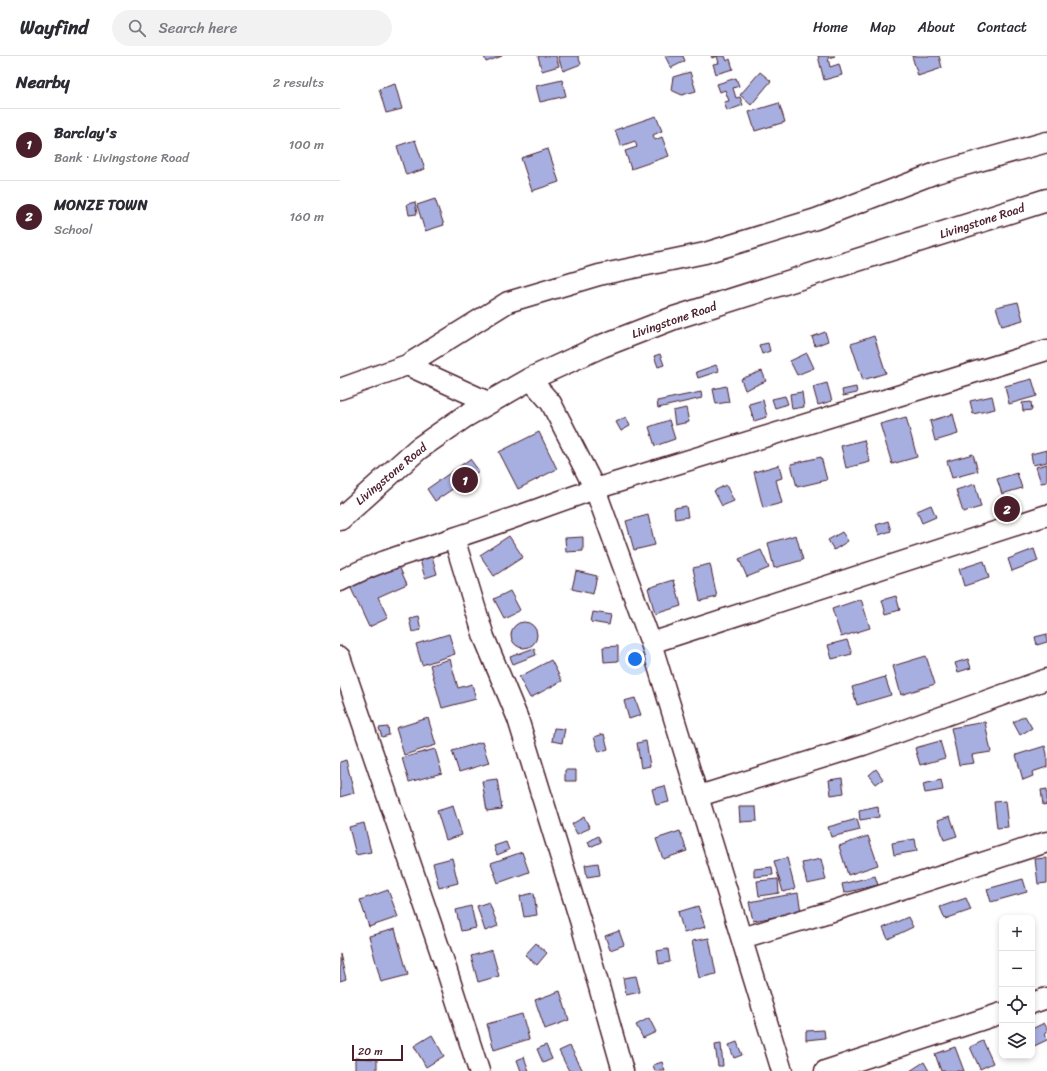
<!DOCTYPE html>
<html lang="en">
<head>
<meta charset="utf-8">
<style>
	:root { --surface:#fff; --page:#f2f2f3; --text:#2b2b33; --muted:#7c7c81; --line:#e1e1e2; --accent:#4a1f2b }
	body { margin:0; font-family:Sriracha,sans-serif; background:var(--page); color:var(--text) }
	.controls { position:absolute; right:12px; bottom:12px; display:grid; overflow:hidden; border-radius:8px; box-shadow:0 2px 6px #0003 }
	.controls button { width:36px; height:36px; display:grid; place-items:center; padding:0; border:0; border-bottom:1px solid var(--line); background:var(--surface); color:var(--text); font:20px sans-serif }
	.scale { position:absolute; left:12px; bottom:10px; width:51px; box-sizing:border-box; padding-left:4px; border:2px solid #4a1f2b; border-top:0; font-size:11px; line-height:14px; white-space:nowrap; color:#4a1f2b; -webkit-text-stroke:3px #fff; paint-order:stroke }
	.you { position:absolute; left:295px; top:603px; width:14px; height:14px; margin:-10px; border:3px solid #fff; border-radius:50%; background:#1a73e8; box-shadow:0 0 0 6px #1a73e833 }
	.badge { display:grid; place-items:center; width:26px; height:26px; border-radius:50%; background:var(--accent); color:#fff; font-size:13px; font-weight:700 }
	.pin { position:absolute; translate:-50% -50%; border:2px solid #fff; box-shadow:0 1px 4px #0006 }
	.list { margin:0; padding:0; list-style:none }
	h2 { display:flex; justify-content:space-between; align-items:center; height:52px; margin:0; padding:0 16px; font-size:17px }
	h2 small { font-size:13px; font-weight:400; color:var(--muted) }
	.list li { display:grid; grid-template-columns:26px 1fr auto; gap:12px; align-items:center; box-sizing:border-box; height:72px; padding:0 16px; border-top:1px solid var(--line) }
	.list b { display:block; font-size:15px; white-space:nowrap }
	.list p { margin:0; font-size:13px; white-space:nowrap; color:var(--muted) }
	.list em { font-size:13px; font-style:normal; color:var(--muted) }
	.icon { flex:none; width:22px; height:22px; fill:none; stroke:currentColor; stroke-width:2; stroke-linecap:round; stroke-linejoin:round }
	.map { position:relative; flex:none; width:707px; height:1015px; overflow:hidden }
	header { display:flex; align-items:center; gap:24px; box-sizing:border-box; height:56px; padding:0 20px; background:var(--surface); border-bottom:1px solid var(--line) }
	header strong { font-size:19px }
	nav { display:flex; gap:22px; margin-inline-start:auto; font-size:14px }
	.search { width:280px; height:36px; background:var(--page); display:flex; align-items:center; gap:10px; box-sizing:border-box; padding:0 14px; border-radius:22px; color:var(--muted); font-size:15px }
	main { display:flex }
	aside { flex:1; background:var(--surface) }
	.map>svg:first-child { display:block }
</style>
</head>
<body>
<header>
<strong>Wayfind</strong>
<div class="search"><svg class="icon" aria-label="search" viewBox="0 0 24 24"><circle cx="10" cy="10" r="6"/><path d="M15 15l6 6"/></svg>Search here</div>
<nav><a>Home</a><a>Map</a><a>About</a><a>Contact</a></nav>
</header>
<main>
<aside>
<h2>Nearby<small>2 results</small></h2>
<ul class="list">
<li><span class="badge">1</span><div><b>Barclay's</b><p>Bank · Livingstone Road</p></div><em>100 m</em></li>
<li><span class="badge">2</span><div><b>MONZE TOWN</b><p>School</p></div><em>160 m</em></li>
</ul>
</aside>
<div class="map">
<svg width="707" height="1015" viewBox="0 0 707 1015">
	<rect width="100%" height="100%" fill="#fff"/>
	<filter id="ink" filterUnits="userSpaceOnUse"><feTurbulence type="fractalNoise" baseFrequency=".025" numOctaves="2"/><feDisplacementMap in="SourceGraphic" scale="8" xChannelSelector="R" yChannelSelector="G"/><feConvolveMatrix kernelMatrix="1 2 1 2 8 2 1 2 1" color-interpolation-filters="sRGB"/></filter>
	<g filter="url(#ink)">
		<path fill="#a7afe0" stroke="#4a1f2b" d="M144 0H162L146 6Z
			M198 0H216L219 10 202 15Z
			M218 0H238L241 8 223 15Z
			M325 0H343L345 5 331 12Z
			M371 0H385L387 5 390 3 393 13 376 18 373 8 379 7 377 0 372 2Z
			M478 0H495L488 2 490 11 499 8 502 19 484 24Z
			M572 0H599L602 12 578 20Z
			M350 16 356 35 342 39 331 34 333 21Z
			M420 16 431 25 411 49 400 39Z
			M396 22 399 30 393 32 396 42 400 41 403 49 387 55 384 46 389 45 385 34 380 36 377 28Z
			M222 24 226 40 200 46 196 30Z
			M55 28 62 53 46 57 39 33Z
			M439 47 445 66 415 75 409 56Z
			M316 60 322 75 313 79 315 84 322 81 329 100 291 113 285 95 297 91 295 85 281 90 275 74Z
			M75 84 85 113 66 119 57 90Z
			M208 93 219 126 192 135 181 102Z
			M95 143 104 169 85 175 77 149Z
			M75 146 77 158 69 159 67 148Z
			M678 246 683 264 662 270 656 251Z
			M485 276 488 285 475 290 472 281Z
			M534 280 546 317 523 324 511 288Z
			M428 287 430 295 422 298 419 289Z
			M467 297 474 312 457 319 450 305Z
			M320 298 324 309 318 311 314 300Z
			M376 309 379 315 358 322 356 316Z
			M422 315 426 325 405 334 401 323Z
			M692 323 697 340 669 348 665 330Z
			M487 327 492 345 478 349 473 331Z
			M386 330 389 346 376 348 373 333Z
			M516 331 517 337 503 340 502 334Z
			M361 336 362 342 318 352 317 345Z
			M462 336 464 351 452 353 450 338Z
			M445 340 448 348 435 352 432 343Z
			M652 340 655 353 633 358 630 345Z
			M423 344 427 361 414 365 409 348Z
			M691 346 692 354 683 355 682 347Z
			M346 352 349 366 335 369 333 355Z
			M613 358 618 378 595 385 590 365Z
			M286 361 290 370 281 375 276 366Z
			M566 361 577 401 552 408 540 368Z
			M329 364 335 383 315 390 309 371Z
			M199 376 217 413 178 433 159 396Z
			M524 384 530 406 506 412 501 390Z
			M707 394V406L693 409 691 398Z
			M633 398 638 415 612 422 607 405Z
			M481 401 487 424 457 431 451 408Z
			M130 403 139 415 95 445 87 433Z
			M707 408V426L701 427 696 411Z
			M439 409 442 422 436 424 442 447 423 452 414 416Z
			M677 417 682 432 662 438 657 423Z
			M635 428 641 451 623 456 616 434Z
			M386 429 394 445 382 450 374 435Z
			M591 449 596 461 582 467 577 455Z
			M346 450 348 461 335 463 334 452Z
			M308 459 315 489 294 494 286 465Z
			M548 465 551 475 539 479 536 469Z
			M502 476 508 485 494 494 488 484Z
			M456 479 463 504 434 512 428 487Z
			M169 480 183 501 154 520 140 499Z
			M243 481V495L226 496 225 482Z
			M694 493 698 505 672 515 668 503Z
			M421 494 429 512 407 521 399 503Z
			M92 500 97 518 85 522 80 504Z
			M644 505 649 522 624 530 619 513Z
			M57 506 67 528 38 541 48 562 29 571 9 528Z
			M370 508 377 541 360 545 353 512Z
			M236 515 257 520 253 538 232 533Z
			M334 524 341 550 315 558 308 532Z
			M170 535 180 554 164 562 154 543Z
			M556 540 560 554 546 558 542 544Z
			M521 543 530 572 501 581 492 553Z
			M253 556 271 559 269 569 251 566Z
			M78 560 81 574 72 576 69 562Z
			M171 579a13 13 0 1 1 26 0a13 13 0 1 1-26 0Z
			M109 578 115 598 82 609 76 588Z
			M707 578V586L697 589 695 581Z
			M507 584 512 598 492 603 488 589Z
			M278 590V605L264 606 263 591Z
			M194 592 196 599 173 608 170 601Z
			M586 600 595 628 561 639 553 610Z
			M110 603 118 632 132 628 136 643 102 652 90 609Z
			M628 603 631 612 618 616 615 607Z
			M211 604 222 625 190 642 179 621Z
			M545 621 551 639 517 649 512 631Z
			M295 642 301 659 289 663 284 645Z
			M685 660 692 672 680 679 673 666Z
			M88 662 96 689 64 699 56 672Z
			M645 666 651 696 632 699 634 707 619 709 611 672Z
			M48 671 49 679 42 681 39 672Z
			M214 672 225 673 222 687 212 685Z
			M264 678 268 693 259 696 254 681Z
			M306 685 310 710 301 712 297 687Z
			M600 685 605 702 580 709 575 692Z
			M142 686 149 707 119 716 112 695Z
			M705 690 707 698V711L692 716 693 720 683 724 676 699Z
			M95 693 102 717 69 726 62 702Z
			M6 704 14 737 0 741V706Z
			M536 713 543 723 536 728 529 719Z
			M225 714H236V725H225Z
			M502 722 504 737 491 739 489 724Z
			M157 723 162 753 147 755 142 725Z
			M601 724 603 734 585 737 583 728Z
			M325 730 329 746 316 749 312 733Z
			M707 733V748L703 749 701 734Z
			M665 745 668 771 657 772 654 746Z
			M113 750 122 779 106 784 97 755Z
			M399 751H416L417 765 400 766Z
			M538 751 539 761 520 764 519 755Z
			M610 760 617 780 604 784 598 764Z
			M244 761 250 772 237 778 232 768Z
			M517 763 520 774 491 781 488 771Z
			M24 767 31 796 16 799 9 771Z
			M340 775 347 795 323 803 316 783Z
			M258 780 261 786 250 791 248 786Z
			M528 780 538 809 508 819 499 790Z
			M575 783 577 795 554 799 552 787Z
			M166 786 169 794 157 799 154 790Z
			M182 796 189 816 158 827 151 807Z
			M112 802 118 827 99 832 93 807Z
			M447 802 455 833 443 836 434 805Z
			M707 802V827L698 828 695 803Z
			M481 803 486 824 467 828 462 807Z
			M258 807 260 819 247 821 245 809Z
			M432 811 433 819 414 821V813Z
			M535 820 538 829 504 837 502 828Z
			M438 823 439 837 419 840 417 825Z
			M683 823 687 836 651 846 647 833Z
			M48 834 58 861 29 871 20 844Z
			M194 837 197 859 184 861 180 840Z
			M458 837 461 856 413 865 409 846Z
			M626 842 631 854 605 863 600 851Z
			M149 846 158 870 145 875 137 850Z
			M131 850 136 872 121 875 116 854Z
			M358 850 365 871 344 877 338 856Z
			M568 861 573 871 548 883 543 872Z
			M55 873 68 919 41 926 29 880Z
			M279 875 284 889 270 894 265 880Z
			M369 882 376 918 359 922 352 885Z
			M196 887 207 897 197 909 185 899Z
			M328 893 330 906 319 908 317 895Z
			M152 894 159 920 138 926 131 900Z
			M0 898 6 923 0 925Z
			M296 920 300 936 286 939 283 922Z
			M220 935 229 964 205 973 195 944Z
			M182 958 189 983 154 994 147 968Z
			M309 962 316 976 303 982 296 969Z
			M704 967 707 972V976L705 977 707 984 692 991V973Z
			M484 974 485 982 466 984V975Z
			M92 979 104 1000 86 1011 74 990Z
			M643 985 653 1007 640 1013 630 991Z
			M397 986 402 999 394 1002 389 989Z
			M381 988 383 1010H378L375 989Z
			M206 989 212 1003 203 1007 197 993Z
			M230 990 243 1015H229L219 995Z
			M615 991 624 1015H601L595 998Z
			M184 1001 189 1015H181L177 1004Z
			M15 1002 37 1003V1015H15Z
			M322 1006 325 1015H315L313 1009Z
			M584 1006 589 1015H570Z"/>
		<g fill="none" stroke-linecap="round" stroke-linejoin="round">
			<defs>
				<path id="minor" d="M67 309 168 246 259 219 365 197 476 163 596 117 707 86
					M190 323 211 347 255 433 707 294
					M0 333 67 309 148 346
					M114 482 144 581 178 663 240 864 283 1015
					M0 525C38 505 73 496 114 482 161 467 208 449 255 433L311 587 707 459
					M311 587 442 1015
					M0 601 103 903 139 1015
					M359 740 523 689 707 623
					M402 882 496 854 707 786
					M692 947 707 942
					M485 1015 662 957"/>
				<path id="trunk" d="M0 463 78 393 124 361 190 323 262 290 334 262 707 144"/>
			</defs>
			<use href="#minor" stroke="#4a1f2b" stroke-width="23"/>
			<use href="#trunk" stroke="#4a1f2b" stroke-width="25"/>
			<use href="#minor" stroke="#fff" stroke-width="20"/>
			<use href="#trunk" stroke="#fff" stroke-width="22"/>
		</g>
	</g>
	<g text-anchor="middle" stroke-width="4" stroke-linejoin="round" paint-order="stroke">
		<g font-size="12" fill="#4a1f2b" stroke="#fff">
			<text transform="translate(642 165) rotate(-18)" y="4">Livingstone Road</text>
			<text transform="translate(334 264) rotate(-19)" y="4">Livingstone Road</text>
			<text transform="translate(51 418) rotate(-40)" y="4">Livingstone Road</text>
		</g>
	</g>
</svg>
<div class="controls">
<button>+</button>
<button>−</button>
<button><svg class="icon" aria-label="locate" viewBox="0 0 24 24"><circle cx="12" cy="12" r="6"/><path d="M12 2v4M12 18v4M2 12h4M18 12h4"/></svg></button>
<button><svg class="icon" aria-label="layers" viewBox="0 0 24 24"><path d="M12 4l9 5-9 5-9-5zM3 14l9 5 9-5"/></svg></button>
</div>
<div class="scale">20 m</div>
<div class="you"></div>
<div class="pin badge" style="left:125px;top:424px">1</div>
<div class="pin badge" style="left:667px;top:453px">2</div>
</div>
</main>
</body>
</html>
